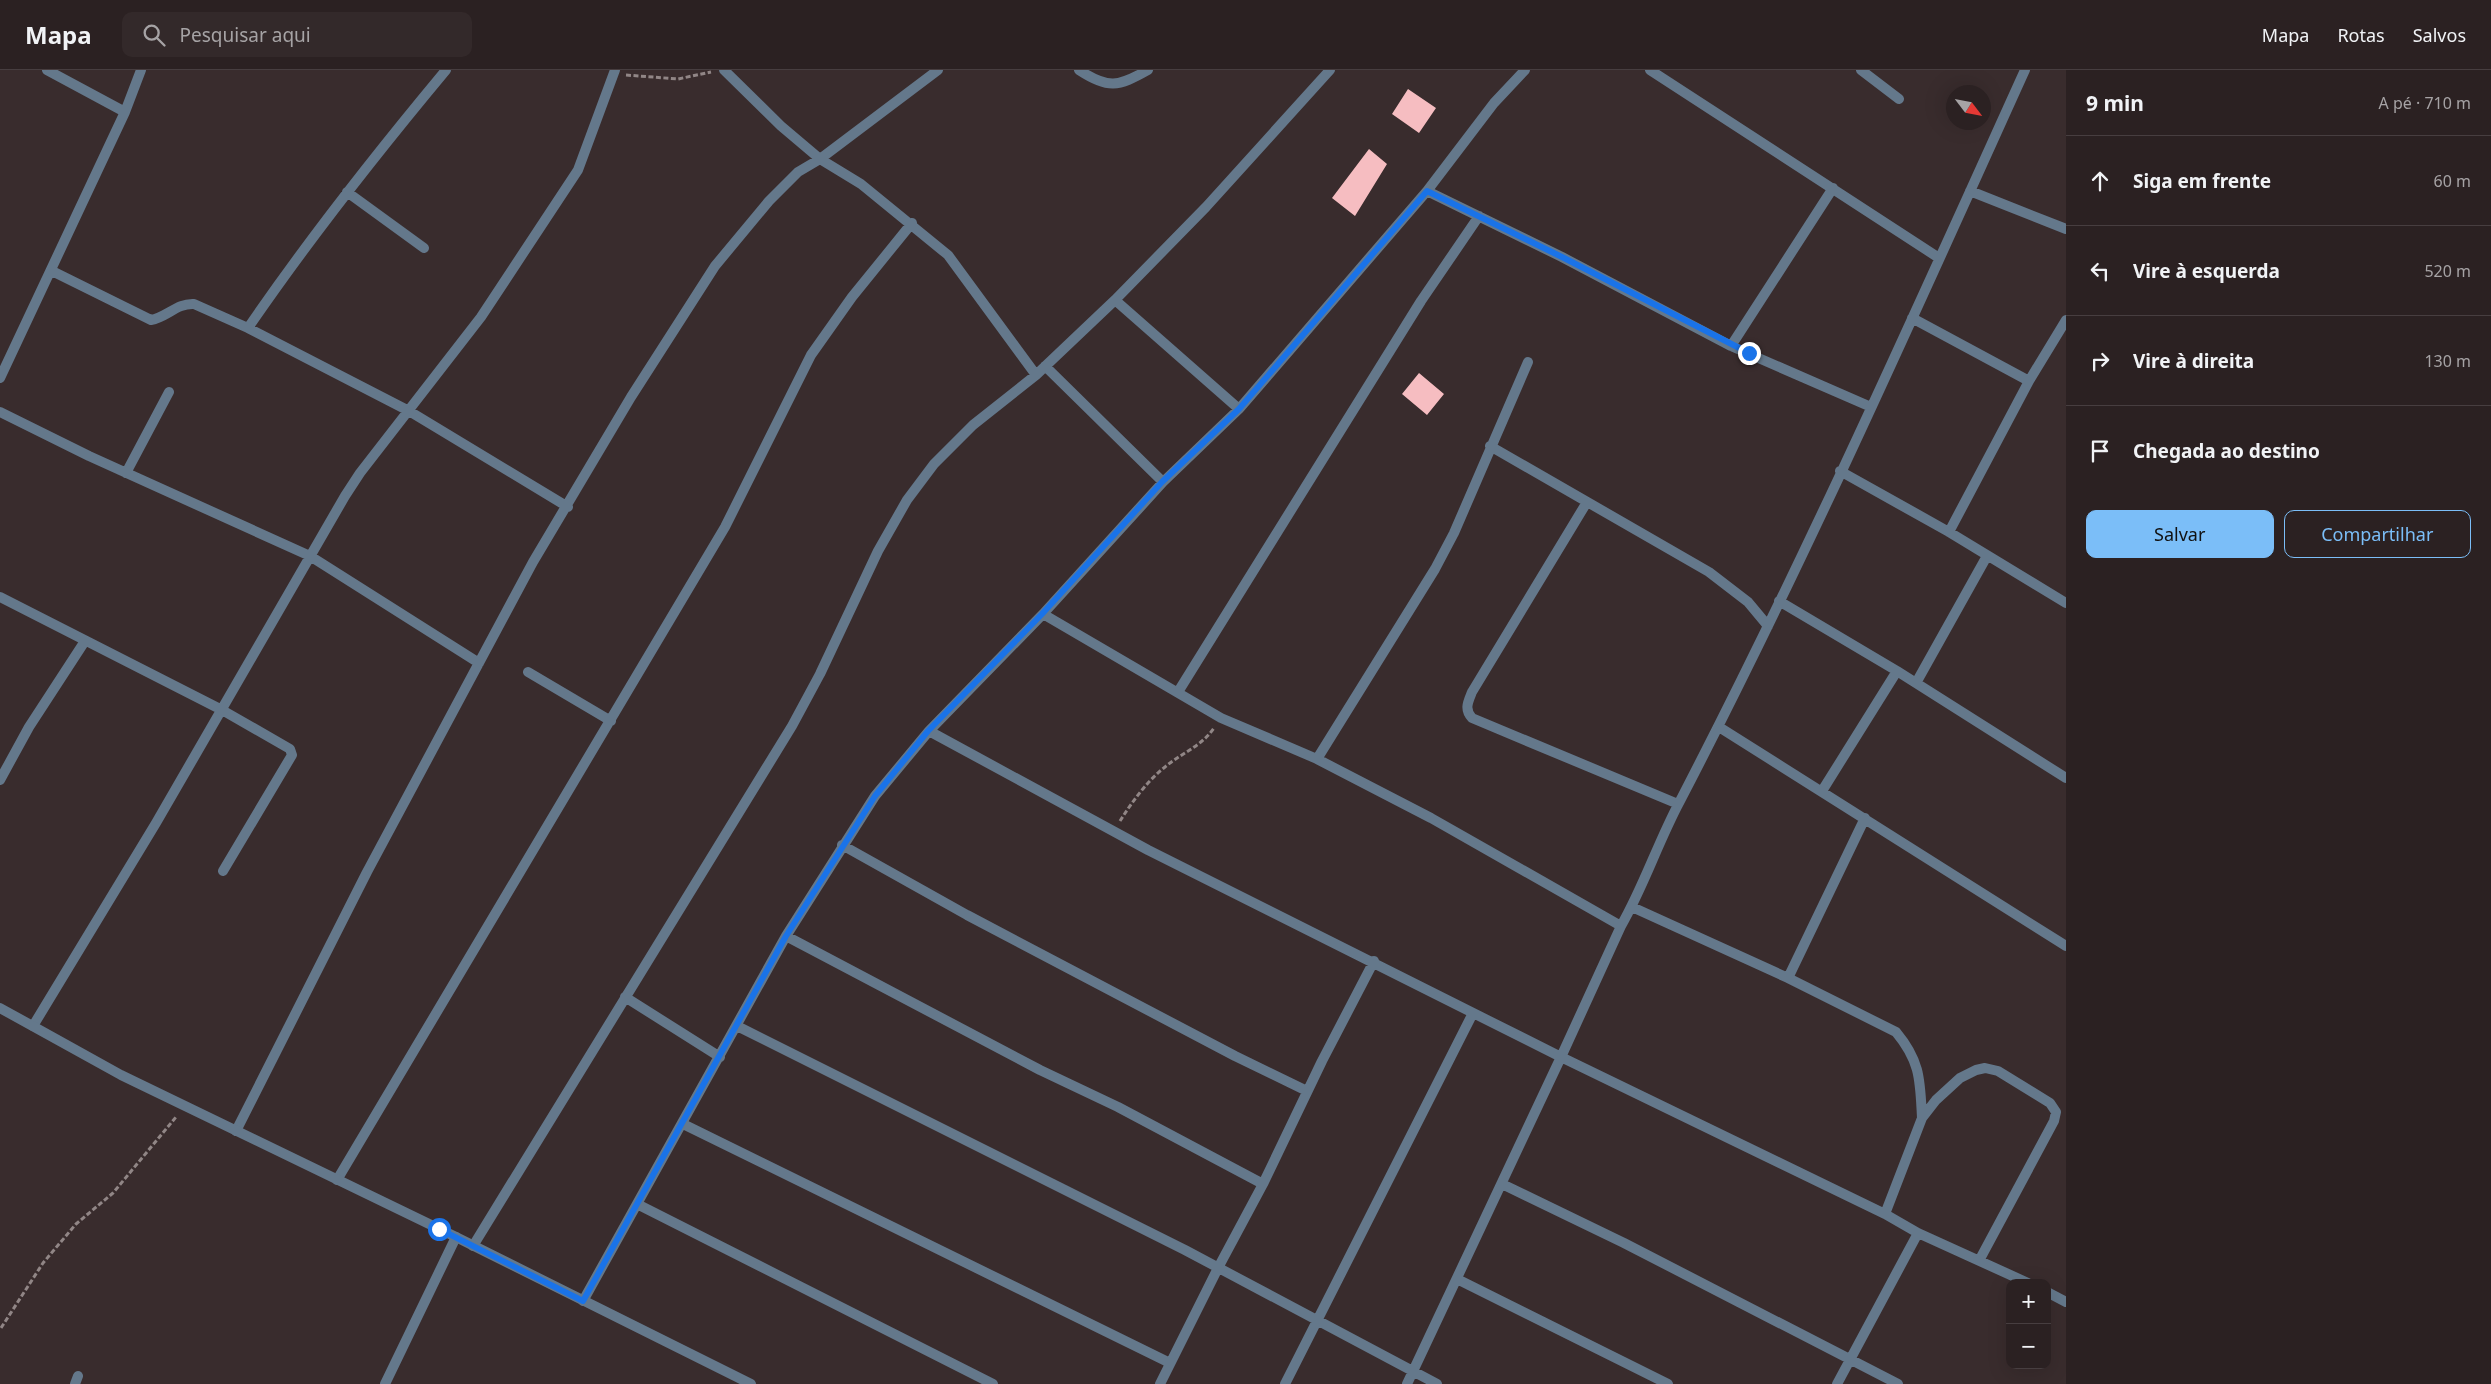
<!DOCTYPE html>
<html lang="pt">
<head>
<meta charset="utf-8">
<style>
	:root { --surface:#2b2122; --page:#33292a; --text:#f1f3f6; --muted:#a6a3a5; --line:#473e40; --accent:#7bbef8 }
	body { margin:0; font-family:"Noto Sans",sans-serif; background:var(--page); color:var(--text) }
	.controls { position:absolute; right:15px; bottom:15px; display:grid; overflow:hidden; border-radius:10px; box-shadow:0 5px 20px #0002 }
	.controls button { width:45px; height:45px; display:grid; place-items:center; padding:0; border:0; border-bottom:1px solid var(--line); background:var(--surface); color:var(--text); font:25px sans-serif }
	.compass { position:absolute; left:1946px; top:15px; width:45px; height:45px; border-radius:50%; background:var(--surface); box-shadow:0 5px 20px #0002; rotate:122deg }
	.stop { position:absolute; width:15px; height:15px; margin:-11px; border:4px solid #1a73e8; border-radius:50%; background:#fff }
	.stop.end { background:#1a73e8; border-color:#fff; box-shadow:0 1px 5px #0008 }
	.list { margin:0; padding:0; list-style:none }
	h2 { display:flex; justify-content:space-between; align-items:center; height:65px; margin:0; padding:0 20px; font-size:21px }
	h2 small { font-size:16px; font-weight:400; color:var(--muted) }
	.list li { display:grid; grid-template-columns:32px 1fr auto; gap:15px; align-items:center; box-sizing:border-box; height:90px; padding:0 20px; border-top:1px solid var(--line) }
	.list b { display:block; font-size:19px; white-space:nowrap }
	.list em { font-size:16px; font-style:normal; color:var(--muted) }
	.actions { display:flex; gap:10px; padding:15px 20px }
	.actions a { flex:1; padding:11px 0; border:1px solid var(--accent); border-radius:10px; text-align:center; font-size:18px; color:var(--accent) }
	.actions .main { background:var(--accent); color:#111 }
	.icon { flex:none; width:28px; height:28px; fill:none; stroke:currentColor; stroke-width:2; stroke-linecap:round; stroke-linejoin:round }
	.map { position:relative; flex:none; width:2066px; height:1314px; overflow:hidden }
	header { display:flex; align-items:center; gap:30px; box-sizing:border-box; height:70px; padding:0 25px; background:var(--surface); border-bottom:1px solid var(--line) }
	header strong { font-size:24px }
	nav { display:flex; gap:28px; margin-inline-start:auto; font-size:18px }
	.search { width:350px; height:45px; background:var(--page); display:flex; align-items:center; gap:12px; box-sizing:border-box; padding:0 18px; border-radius:10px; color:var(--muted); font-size:19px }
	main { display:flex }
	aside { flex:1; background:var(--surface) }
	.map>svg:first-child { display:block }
</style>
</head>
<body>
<header>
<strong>Mapa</strong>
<div class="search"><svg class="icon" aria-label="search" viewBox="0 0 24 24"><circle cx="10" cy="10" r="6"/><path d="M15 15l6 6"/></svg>Pesquisar aqui</div>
<nav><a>Mapa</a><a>Rotas</a><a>Salvos</a></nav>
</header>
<main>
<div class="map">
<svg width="2066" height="1314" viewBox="0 0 2066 1314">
	<rect width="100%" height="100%" fill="#392c2d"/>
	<path fill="#f6bdc1" d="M1408 19 1436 38 1419 63 1392 44Z
		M1369 79 1387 94 1355 146 1332 128Z
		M1419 303 1444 324 1427 345 1402 324Z"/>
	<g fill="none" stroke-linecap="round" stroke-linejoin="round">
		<path stroke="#918686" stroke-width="3" stroke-dasharray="5 2.5" stroke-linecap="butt" d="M626 5 678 9 711 2
			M1120 751C1132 732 1147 711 1165 697 1181 683 1201 677 1214 658
			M1 1258 43 1193 76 1154 113 1123 176 1047"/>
		<path stroke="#64788b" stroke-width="10" d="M47 0 125 42
			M724 0 781 56 820 89 861 114 948 185 1036 305
			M1079 0C1108 19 1118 17 1148 0
			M1650 0 1939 188
			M1861 0 1899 29
			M1427 121 1562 187 1731 276 1871 337
			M1970 121 2066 159
			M347 122 424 178
			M52 201 151 250C167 247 177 233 194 234L248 258C309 169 376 84 446 0
			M1115 230 1239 339
			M1912 248 2029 311
			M248 258 409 341 568 437
			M1731 276 1833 118
			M1045 296 1163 412
			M0 308 125 42 141 0
			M0 342 89 386 310 486 479 593
			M1490 376 1709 502 1748 532 1768 556
			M1840 401 1949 462 2066 533
			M126 403 169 322
			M1587 432 1472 622C1468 632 1464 639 1472 648L1678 734
			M1949 462 2029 311 2066 250
			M0 527 222 640 290 679 292 685 223 801
			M1779 531 1897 601 2066 708
			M1043 544 1221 648 1317 689 1431 748 1621 856
			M528 602 611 651
			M1916 613 1987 486
			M1178 622 1421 231 1479 146
			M1719 657 2066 876
			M929 661 1148 780 1561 987 1885 1144 1918 1163 2028 1213
			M1317 689 1435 499 1454 463 1528 292
			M0 710 29 657 85 571
			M1822 721 1897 601
			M842 775 967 845 1235 986 1307 1021
			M1632 837 1788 908 1896 962C1921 992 1920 1011 1922 1048
			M786 866 1040 1000 1118 1037 1263 1114
			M1788 908 1865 748
			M625 927 720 987
			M33 956 156 753 345 426 360 403 481 247 578 100 615 0
			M737 956 1185 1180 1437 1314
			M683 1054 1170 1293
			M236 1061 367 802 533 492 631 327 715 196 769 131 798 102 820 89 938 0
			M337 1110 725 457 811 285 852 227 912 153
			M1502 1114 1624 1173 1898 1314
			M637 1134 993 1314
			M1885 1144 1922 1048 1936 1030 1960 1008 1976 1000 1985 998 1998 1001 2050 1033 2056 1042 2054 1051 1980 1189
			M473 1176 792 656 820 604 878 481 907 430 934 394 973 355 1036 305 1115 230 1206 137 1330 0
			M1457 1209 1668 1314
			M2047 1222 2066 1232
			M583 1231 786 866 875 726 929 661 1043 544 1163 412 1239 339 1427 121 1494 33 1525 0
			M75 1314 78 1306
			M385 1314 456 1167
			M1160 1314 1218 1198 1263 1114 1322 991 1374 891
			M1285 1314 1473 943
			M1407 1314 1561 987 1621 856C1644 816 1658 772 1680 731 1804 492 1914 245 2025 0
			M1837 1314 1918 1163"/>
		<path stroke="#64788b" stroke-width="10" d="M0 938 121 1005 456 1167 751 1314"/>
	</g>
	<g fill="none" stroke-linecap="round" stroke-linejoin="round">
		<path stroke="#1a73e8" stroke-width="6" d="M439 1159 583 1231 786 866 875 726 928 661 1042 544 1162 412 1239 339 1427 121 1562 187 1749 283"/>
	</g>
</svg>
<div class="controls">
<button>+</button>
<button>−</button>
</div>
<svg class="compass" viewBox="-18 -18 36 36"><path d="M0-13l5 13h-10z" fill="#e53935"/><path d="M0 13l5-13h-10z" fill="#a6a3a5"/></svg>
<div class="stop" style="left:439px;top:1159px"></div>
<div class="stop end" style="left:1749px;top:283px"></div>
</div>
<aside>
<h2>9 min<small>A pé · 710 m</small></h2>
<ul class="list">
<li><svg class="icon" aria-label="ahead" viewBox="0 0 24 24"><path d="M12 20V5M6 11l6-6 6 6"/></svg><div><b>Siga em frente</b></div><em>60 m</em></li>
<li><svg class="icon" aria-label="left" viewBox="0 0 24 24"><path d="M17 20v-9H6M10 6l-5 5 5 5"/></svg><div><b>Vire à esquerda</b></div><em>520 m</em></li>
<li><svg class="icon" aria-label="right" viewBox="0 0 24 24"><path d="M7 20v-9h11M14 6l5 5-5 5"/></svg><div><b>Vire à direita</b></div><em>130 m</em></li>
<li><svg class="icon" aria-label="arrive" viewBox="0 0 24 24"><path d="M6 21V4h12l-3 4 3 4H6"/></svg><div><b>Chegada ao destino</b></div></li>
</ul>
<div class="actions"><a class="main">Salvar</a><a>Compartilhar</a></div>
</aside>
</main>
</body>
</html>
